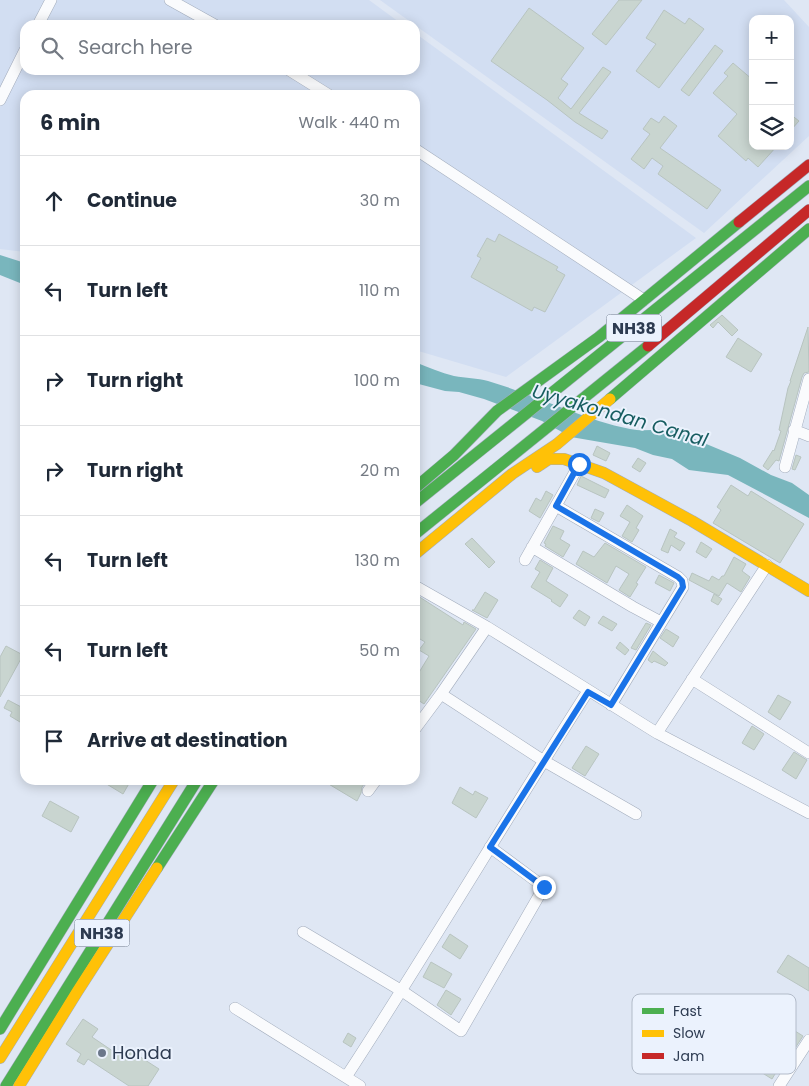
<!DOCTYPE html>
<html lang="en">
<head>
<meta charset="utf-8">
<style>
	:root { --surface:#fff; --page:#f2f2f3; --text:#1f2937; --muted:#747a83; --line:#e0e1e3 }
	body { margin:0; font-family:Poppins,sans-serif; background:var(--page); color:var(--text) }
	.controls { position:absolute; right:15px; top:15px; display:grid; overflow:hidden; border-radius:10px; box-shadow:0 2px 12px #0003 }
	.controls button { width:45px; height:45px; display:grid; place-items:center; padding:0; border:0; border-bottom:1px solid var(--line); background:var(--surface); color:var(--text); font:25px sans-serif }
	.stop { position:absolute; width:15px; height:15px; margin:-11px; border:4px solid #1a73e8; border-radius:50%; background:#fff }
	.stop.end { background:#1a73e8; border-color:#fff; box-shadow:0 1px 5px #0008 }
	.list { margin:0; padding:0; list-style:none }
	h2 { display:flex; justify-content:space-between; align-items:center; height:65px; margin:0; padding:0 20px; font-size:21px }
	h2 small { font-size:16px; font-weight:400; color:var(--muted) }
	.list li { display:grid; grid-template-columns:32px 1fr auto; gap:15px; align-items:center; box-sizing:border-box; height:90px; padding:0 20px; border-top:1px solid var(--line) }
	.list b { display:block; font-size:19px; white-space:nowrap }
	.list em { font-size:16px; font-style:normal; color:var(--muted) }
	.icon { flex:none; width:28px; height:28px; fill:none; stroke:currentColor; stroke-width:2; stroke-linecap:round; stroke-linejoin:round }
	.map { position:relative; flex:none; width:809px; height:1086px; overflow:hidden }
	.search { position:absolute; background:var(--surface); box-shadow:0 2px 12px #0003; left:20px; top:20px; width:400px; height:55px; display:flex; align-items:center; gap:12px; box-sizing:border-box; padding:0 18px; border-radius:15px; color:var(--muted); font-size:19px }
	.panel { position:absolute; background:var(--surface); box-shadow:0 2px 12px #0003; left:20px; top:90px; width:400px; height:695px; border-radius:15px }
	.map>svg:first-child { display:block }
</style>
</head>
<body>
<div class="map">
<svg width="809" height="1086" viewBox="0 0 809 1086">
	<rect width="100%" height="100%" fill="#dfe7f4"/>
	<path fill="#d2def2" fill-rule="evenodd" d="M0 0H369L403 25H25V70H415V33L696 238 506 377 415 350V95H25V252L0 249Z
		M380 0H784L809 27V136L704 233ZM753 19H790V146H753Z"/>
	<path fill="#79b6bd" d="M0 255 25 263V285L0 275Z
		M415 362C428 367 441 373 454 376 466 378 477 378 488 381 536 395 581 419 630 429 644 432 660 428 675 431L740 458 771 475 792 483 809 495V518L728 475 689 470 672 459 653 455 635 448 571 437 542 421 484 399 459 392 445 391 415 383Z"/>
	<path fill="#c9d5d0" stroke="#b8c4c0" d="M619 0H642L606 45 592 34Z
		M529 8 584 48 561 79 568 84 558 98 571 109 603 67 611 72 579 113 608 131 602 139 575 122 547 100 491 61Z
		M664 10 685 24 689 18 704 29 659 88 636 71 656 44 646 38Z
		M715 45 723 51 689 96 681 90Z
		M733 63 753 80V146H777L758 167 748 158 746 161 718 136 737 114 713 93 728 76 724 73Z
		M790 114 799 121 790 131Z
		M664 116 677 126 660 148 721 190 707 209 658 174 663 166 652 158 644 169 631 159 650 134 643 129 651 118 659 123Z
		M499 234 558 267 556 270 565 275 545 312 534 307 532 311 471 277 481 258 477 256 487 238 495 242Z
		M722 315 738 330 732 336 718 322 713 328 710 325Z
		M808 327 809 372 804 373 802 377 779 461 776 460 768 470 763 466 773 450 774 451 781 431 779 430 788 388 791 381H790Z
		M738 338 762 354 751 372 726 357Z
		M597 446 610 453 606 461 593 455Z
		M796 455 801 457 795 470 792 469Z
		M638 458 646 463 640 472 632 467Z
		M581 476 609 490 605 498 577 485Z
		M731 485 748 496 751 491 804 524 780 563 713 523 721 510 717 507Z
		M546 491 553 495 540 518 529 511 536 498 541 501Z
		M627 505 643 516 636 528 639 530 632 542 622 536 630 522 620 516Z
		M595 509 604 513 599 522 591 518Z
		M553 526 564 531 560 539 570 545 563 557 545 546 546 544 544 543Z
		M670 529 677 533 674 537 685 543 680 551 671 545 668 553 661 550Z
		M472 538 495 562 489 568 465 544Z
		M701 542 712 549 706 558 696 552Z
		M605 543 646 567 636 583 638 584 630 597 619 590 629 574 616 566 607 583 576 564 583 551 594 557Z
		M734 557 746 564 742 571 750 577 741 592 727 583 719 596 689 580 692 573 709 581 712 576 719 580 722 576H724Z
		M540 560 553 568 546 581 568 595 560 607 551 601 552 600 531 587 540 572 535 569Z
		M659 575 674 583 670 591 655 583Z
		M485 592 498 600 487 618 472 610H474Z
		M714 594 722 599 718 605 711 601Z
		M418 596 463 625 464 622 476 629 424 704 415 698V679L429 656 419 650 425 642 415 636V601Z
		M579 610 590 617 585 626 573 618Z
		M603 616 617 624 612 631 598 623Z
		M646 623 651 625 636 650 631 648Z
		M666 629 679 637 673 647 660 638Z
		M620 642 629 650 625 655 616 648Z
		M6 646 23 655 0 697V657Z
		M653 651 668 663 665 666 654 661 652 663 648 660Z
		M778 695 791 702 780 720 768 712Z
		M8 700 25 709V725L10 716 12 712 4 708Z
		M752 726 764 734 754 750 742 743Z
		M586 746 599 754 585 776 572 768Z
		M794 752 807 760 796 779 782 770Z
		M100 780H131L123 794Z
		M322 780H367L362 787 361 793 357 801Z
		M460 787 473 795 475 791 488 798 476 818 452 803Z
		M50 801 79 817 71 832 42 816Z
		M450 934 468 946 460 959 442 947Z
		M788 955 809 968V991L777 972Z
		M431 962 452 974 444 988 423 977Z
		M446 990 461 999 451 1015 437 1005Z
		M760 1009 803 1036 784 1065 781 1064 772 1079 732 1054Z
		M83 1019 98 1029 92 1037 126 1060 131 1051 159 1069 148 1086H129L88 1059 84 1065 77 1061 81 1054 66 1044Z
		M348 1033 356 1038 351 1047 343 1042Z"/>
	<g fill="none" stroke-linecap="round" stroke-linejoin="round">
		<defs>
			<path id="street" d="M170 0 215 25
				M38 25 51 0
				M289 70 329 95
				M0 100 25 50
				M415 149 644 300
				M794 430 809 436
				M785 467 809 379
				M556 506 678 577 682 581 683 587 611 705
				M532 547 633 607 661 622
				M525 560 579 465
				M415 586 487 627 657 733 767 565
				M692 679 809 753
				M441 694 544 761 636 814
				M415 729 441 694 487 627
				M657 733 809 813
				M368 791 376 780
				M303 932 402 991 461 1031 544 887 490 847
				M235 1008 360 1086
				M346 1077C429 950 506 819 588 691
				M779 1086 809 1040"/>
			<path id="fast" d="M610 399 809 229
				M415 488 454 455 497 411 599 337 739 222
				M415 503 809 186
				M415 534 648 346
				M157 868 214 780
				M0 1029 153 780
				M6 1086 197 780"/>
			<path id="slow" d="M537 467 549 459H564L604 473 692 521 809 591
				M415 554 512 474 557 444 610 399
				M0 1058 174 780
				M19 1086 77 992 157 868"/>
			<path id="jam" d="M739 222 809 165
				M648 346 809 210"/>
		</defs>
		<use href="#street" stroke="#a2acbc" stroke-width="12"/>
		<use href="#fast" stroke="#a2acbc" stroke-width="12"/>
		<use href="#slow" stroke="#a2acbc" stroke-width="12"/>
		<use href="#jam" stroke="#a2acbc" stroke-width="12"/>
		<use href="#street" stroke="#fafbfd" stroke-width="11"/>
		<use href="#fast" stroke="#4caf50" stroke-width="11"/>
		<use href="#slow" stroke="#ffc107" stroke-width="11"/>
		<use href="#jam" stroke="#c62828" stroke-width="11"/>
	</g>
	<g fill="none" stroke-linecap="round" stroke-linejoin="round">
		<path stroke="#1a73e8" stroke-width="6" d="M544 887 490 847 588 692 611 705 683 587 682 581 678 577 556 506 579 464"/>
	</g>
	<circle fill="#6b778a" stroke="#ebf2fd" stroke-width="2" cx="102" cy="1053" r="5"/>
	<g text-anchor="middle" stroke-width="4" stroke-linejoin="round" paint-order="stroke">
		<g fill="#ebf2fd" stroke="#667285" stroke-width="1">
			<rect x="606.5" y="314.5" width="55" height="27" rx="4"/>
			<rect x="74.5" y="919.5" width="55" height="27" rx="4"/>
		</g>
		<g font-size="16" font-weight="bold" fill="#2d3b51">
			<text x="634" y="334">NH38</text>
			<text x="102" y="939">NH38</text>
		</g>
		<g font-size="18" fill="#2d3b51" stroke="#ebf2fd" text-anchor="start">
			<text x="112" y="1059">Honda</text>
		</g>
		<g font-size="19" font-style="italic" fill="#165c60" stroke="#ebf2fd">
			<text transform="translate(620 415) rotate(16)" y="7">Uyyakondan Canal</text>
		</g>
	</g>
	<rect x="632" y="994" width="164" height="80" rx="8" fill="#ebf2fd" stroke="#b2bbc9" stroke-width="1"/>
	<rect x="642" y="1008" width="22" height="6" fill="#4caf50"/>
	<rect x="642" y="1030" width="22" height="7" fill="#ffc107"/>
	<rect x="642" y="1053" width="22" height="6" fill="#c62828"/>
	<g font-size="14" fill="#2d3b51">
		<text x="673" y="1016">Fast</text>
		<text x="673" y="1038">Slow</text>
		<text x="673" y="1061">Jam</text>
	</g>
</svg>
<div class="controls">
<button>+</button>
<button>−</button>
<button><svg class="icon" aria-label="layers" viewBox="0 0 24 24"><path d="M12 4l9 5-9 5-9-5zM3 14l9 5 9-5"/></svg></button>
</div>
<div class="stop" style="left:579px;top:464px"></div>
<div class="stop end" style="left:544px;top:887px"></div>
<div class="search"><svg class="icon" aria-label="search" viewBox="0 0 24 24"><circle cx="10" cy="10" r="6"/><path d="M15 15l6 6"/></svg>Search here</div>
<section class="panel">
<h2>6 min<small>Walk · 440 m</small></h2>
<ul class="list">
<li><svg class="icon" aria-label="ahead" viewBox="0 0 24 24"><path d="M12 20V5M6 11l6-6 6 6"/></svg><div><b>Continue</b></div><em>30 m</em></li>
<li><svg class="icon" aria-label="left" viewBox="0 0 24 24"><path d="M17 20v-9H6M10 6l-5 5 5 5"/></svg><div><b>Turn left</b></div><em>110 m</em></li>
<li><svg class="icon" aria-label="right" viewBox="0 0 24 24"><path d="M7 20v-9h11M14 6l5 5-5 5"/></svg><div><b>Turn right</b></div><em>100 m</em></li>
<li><svg class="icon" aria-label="right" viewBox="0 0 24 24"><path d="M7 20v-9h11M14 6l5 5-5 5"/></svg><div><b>Turn right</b></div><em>20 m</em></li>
<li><svg class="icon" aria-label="left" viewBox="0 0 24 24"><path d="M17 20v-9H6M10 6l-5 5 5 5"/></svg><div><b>Turn left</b></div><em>130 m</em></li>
<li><svg class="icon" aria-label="left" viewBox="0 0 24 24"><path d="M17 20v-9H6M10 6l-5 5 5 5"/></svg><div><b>Turn left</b></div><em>50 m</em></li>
<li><svg class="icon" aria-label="arrive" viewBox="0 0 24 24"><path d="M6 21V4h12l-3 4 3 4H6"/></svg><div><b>Arrive at destination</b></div></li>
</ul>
</section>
</div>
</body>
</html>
